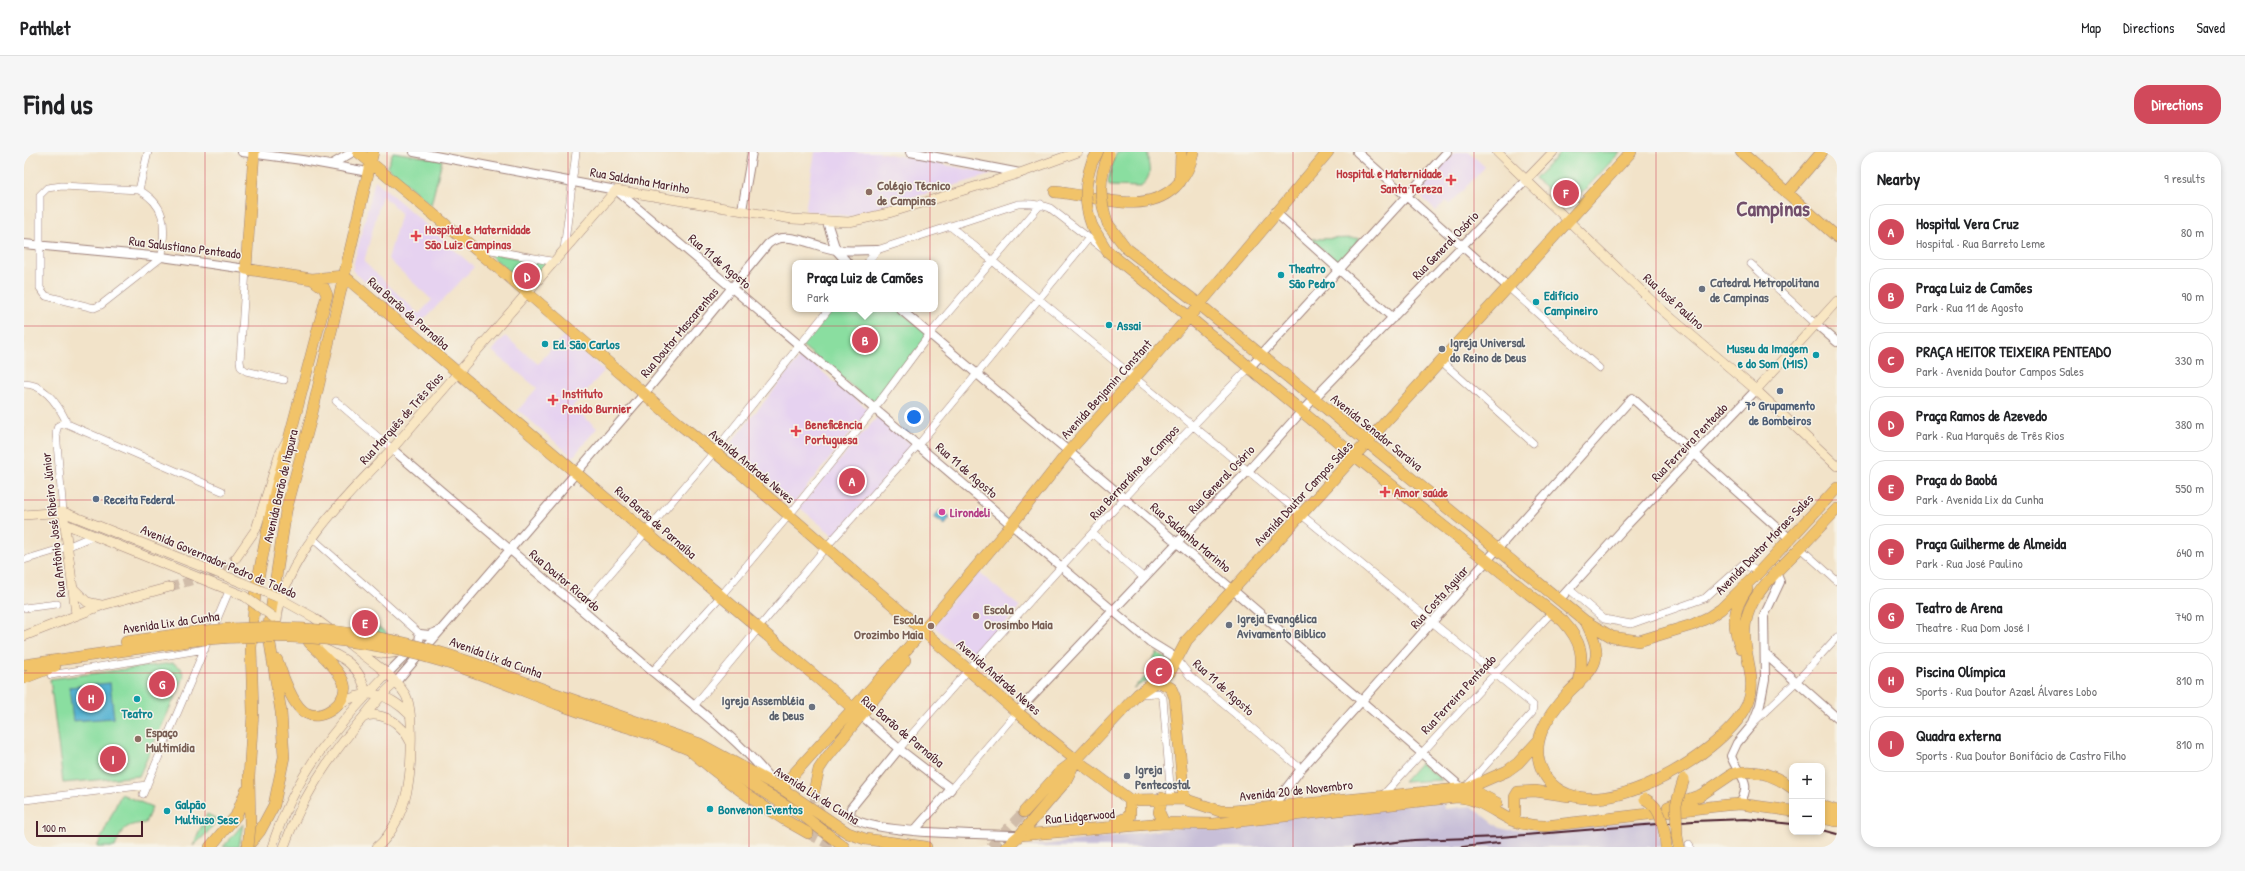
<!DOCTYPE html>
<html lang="en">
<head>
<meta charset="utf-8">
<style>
	:root { --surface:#fff; --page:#f6f6f6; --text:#202124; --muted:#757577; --line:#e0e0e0; --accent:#d1495b }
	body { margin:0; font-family:"Patrick Hand",sans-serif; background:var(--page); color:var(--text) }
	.controls { position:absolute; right:12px; bottom:12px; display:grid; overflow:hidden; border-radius:8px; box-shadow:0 2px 6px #0003 }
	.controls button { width:36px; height:36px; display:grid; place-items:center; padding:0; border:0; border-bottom:1px solid var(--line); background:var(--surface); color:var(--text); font:20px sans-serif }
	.scale { position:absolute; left:12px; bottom:10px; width:107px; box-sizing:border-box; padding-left:4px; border:2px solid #4a1f2b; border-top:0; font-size:11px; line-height:14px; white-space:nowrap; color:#4a1f2b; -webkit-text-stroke:3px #f7f3e8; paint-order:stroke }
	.you { position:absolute; left:890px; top:265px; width:14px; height:14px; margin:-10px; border:3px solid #fff; border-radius:50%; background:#1a73e8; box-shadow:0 0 0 6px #1a73e833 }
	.badge { display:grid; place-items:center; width:26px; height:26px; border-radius:50%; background:var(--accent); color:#fff; font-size:13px; font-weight:700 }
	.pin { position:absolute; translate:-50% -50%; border:2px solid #fff; box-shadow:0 1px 4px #0006 }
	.popup { position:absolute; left:768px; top:108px; width:146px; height:52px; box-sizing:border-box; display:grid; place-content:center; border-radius:8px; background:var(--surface); filter:drop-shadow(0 1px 3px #0005); font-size:13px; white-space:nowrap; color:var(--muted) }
	.popup b { font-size:15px; color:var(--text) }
	.popup::after { content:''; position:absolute; left:50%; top:100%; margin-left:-8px; border:8px solid transparent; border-top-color:var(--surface) }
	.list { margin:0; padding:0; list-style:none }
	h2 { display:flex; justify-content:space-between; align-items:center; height:52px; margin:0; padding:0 16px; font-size:17px }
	h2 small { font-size:13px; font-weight:400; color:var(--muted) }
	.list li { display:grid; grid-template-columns:26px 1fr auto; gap:12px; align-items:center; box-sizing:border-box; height:56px; margin:0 8px 8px; padding:0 8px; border:1px solid var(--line); border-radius:16px }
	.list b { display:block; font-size:15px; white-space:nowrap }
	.list p { margin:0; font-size:13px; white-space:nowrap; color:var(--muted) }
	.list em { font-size:13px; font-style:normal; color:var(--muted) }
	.map { position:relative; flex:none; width:1813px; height:695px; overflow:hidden; border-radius:16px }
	header { display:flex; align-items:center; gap:24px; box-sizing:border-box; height:56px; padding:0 20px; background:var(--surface); border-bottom:1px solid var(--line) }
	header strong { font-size:19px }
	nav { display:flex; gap:22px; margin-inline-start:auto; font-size:14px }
	.intro { display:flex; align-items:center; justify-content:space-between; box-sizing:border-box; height:96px; padding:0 24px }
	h1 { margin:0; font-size:28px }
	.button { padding:10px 18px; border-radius:16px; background:var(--accent); color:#fff; font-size:14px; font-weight:700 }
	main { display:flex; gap:24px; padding:0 24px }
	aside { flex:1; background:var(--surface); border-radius:16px; box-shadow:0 2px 6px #0003 }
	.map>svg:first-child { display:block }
</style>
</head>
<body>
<header>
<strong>Pathlet</strong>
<nav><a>Map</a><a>Directions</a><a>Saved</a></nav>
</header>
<div class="intro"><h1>Find us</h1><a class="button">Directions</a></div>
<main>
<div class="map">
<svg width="1813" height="695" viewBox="0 0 1813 695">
	<rect width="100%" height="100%" fill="#f7f3e8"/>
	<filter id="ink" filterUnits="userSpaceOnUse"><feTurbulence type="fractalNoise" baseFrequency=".025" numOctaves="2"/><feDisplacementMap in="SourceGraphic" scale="8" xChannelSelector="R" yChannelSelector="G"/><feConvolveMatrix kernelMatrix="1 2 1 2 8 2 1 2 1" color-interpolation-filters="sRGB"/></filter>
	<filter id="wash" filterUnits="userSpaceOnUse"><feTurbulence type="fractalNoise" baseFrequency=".012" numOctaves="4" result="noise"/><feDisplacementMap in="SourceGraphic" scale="16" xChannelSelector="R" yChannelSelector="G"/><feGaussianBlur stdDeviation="0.9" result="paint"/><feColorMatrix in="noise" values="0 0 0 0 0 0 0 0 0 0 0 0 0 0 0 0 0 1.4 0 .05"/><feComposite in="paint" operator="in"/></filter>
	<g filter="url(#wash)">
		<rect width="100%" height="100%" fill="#f2e3c9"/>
		<path fill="#e6d2f0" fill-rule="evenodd" d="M791 0H854L969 22 827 64 781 59Z
			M1431 0H1445L1461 15 1426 52 1422 49 1412 59 1393 41Z
			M351 28 450 115 392 176 328 118ZM358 43 377 61 364 107 408 148 395 162 340 110Z
			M540 183 580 219 548 255 573 276 549 305 494 258 513 236 468 199 481 184 514 212Z
			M778 203 845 258 770 351 705 293Z
			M855 263 889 294 810 384 775 355Z
			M953 419 996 455 949 509 908 473Z"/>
		<path fill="#c8bfd8" d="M1419 649 1420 657 1447 654 1476 676 1485 678 1520 677 1634 667 1637 695H1002L1120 680Z"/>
		<path fill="#8adea0" stroke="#6a7e66" d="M369 0 418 8 407 53 363 15Z
			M1093 0H1124C1123 17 1131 20 1117 35L1086 34 1084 30 1090 5Z
			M1537 0H1596L1544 56 1511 27Z
			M1336 86 1315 114 1287 87Z
			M464 101 527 112 504 136Z
			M808 157H874L905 183 850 252 776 192Z
			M338 463 363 481 360 485 330 478Z
			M1133 501 1143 507 1148 516 1109 536 1124 523 1127 511Z
			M149 511 157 516 160 525 115 624 39 631 26 527Z
			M1396 611 1418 628 1379 630Z
			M97 642 128 655 121 671C100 673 99 676 91 695H73Z
			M183 662 194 667 182 682 169 694Z
			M219 672 215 695H199Z"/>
		<path fill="#54b2d2" stroke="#4f687e" d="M916 358 926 366 921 373 910 365Z
			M86 531 90 566 49 569 45 535Z"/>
	</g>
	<g filter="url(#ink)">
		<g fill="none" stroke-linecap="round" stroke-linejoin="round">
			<path stroke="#d0bca9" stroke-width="9" stroke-dasharray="9 4.5" stroke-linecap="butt" d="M146 435 187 423 212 406"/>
			<path stroke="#d0bca9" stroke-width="11" stroke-dasharray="11 5.5" stroke-linecap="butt" d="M790 639 793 656 811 687
				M784 681 811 695
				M967 695 1000 660"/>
			<defs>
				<path id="minor" d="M38 34 115 38C145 55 140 75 138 105L77 153 70 156 22 144 16 136V43L23 36Z
					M115 38 124 0
					M926 74 1509 553 1508 561 1443 634
					M451 95 532 110
					M540 98 552 0
					M843 111 853 98 994 52C1006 51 1015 52 1026 56L1079 97
					M1727 112 1792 172
					M222 117 216 209 217 215 222 219 260 228
					M1484 135 1575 216
					M1417 209 1509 291
					M0 232C21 232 35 254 43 271
					M312 249 368 297
					M39 360 32 280 34 274 41 271 198 339
					M1069 382 1120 426
					M287 385 396 482
					M1776 396 1813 429
					M0 408 43 395 71 383
					M1545 437 1580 467 1607 472 1681 446 1719 412 1735 420
					M0 456 33 452
					M557 456 690 300 805 157
					M1152 506 1166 524 1277 617
					M628 520 696 445 771 356 850 257 905 183 1017 52
					M27 523 181 497
					M1116 542 1134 541 1139 546 1147 646
					M670 554 802 395 895 292 1065 86
					M1729 571 1773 529 1813 485
					M875 597C988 467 1104 339 1225 216
					M927 637 993 560
					M119 642 205 439
					M1359 643 1528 460
					M1 648 123 633
					M1665 692 1666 695"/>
				<path id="tertiary" d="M218 0 278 8 344 20
					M390 0 592 38 1126 490 1152 506
					M886 0 996 21
					M1333 0 1484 135
					M308 12 329 0
					M718 58 728 0
					M1251 60 1369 166
					M803 70 812 98 824 111
					M0 92 138 105 222 117
					M876 157 1209 438 1438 636
					M1792 172 1813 190
					M1225 216 1423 0
					M368 297 532 437C566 463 596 492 629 520 667 552 720 591 749 631
					M1535 448 1602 374 1732 238
					M1741 502 1813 566
					M363 522 395 490 396 482 405 483 415 479
					M372 530 620 242 744 92C763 76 792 96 813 98 826 99 840 98 853 98
					M993 560 1153 391 1224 319 1278 259 1502 28
					M837 563 875 597 927 637 890 679
					M875 597 827 656 826 663C838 683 969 682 996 683
					M1716 652C1729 627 1715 626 1707 604L1713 591 1728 573 1736 553 1741 527 1740 464 1756 430 1752 420
					M1250 659 1249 654 1277 617 1608 246 1765 386"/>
				<path id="secondary" d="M1473 0 1632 153 1732 238 1813 314
					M1502 28 1529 0
					M1732 238 1813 149
					M0 363 39 360 219 431
					M40 366 52 462
					M41 372 220 444
					M212 406 232 377 255 303 262 290
					M49 436 63 450 77 453
					M253 445 289 465 308 479
					M253 468C259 405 325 341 368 297L592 38 768 67 825 70 865 61 996 21 1054 0
					M0 484 79 453 146 435
					M320 488C340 505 367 520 381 542 391 557 387 621 383 639 379 658 368 683 353 695
					M289 492C316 504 338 512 342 543
					M333 493C348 500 362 505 378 499
					M315 552C344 536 363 540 386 563
					M339 566C349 559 368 566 376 575 381 579 384 585 387 591
					M248 695C270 624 312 574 363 522
					M260 695C277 647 304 606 337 568 348 554 359 541 372 530"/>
				<path id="primary" d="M230 0 222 117 288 127 319 124 326 129 837 563
					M334 0 485 125 653 270 714 319 993 560 1052 608 1106 648
					M1717 0 1813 85
					M1068 10 1074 0
					M1156 30 1157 0
					M1031 40C1070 43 1119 65 1151 35 1161 25 1167 14 1169 0
					M1763 41 1798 0
					M1084 72 1102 96 1175 152 1561 469 1588 485 1615 489 1668 473 1685 465 1697 457 1735 420 1813 336
					M1068 74 1083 99 1165 165 1331 304 1539 469C1558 490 1560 503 1555 531
					M1563 472C1568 483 1575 496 1571 509 1567 522 1553 531 1544 541 1524 563 1503 592 1520 622 1559 688 1698 603 1722 555 1740 521 1705 491 1730 448 1742 429 1759 413 1775 397 1788 384 1800 370 1813 357
					M1717 496C1708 474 1708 458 1723 437
					M253 508C258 522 268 554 282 561 298 570 325 550 320 532 317 519 294 499 285 490
					M1132 528 1147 536 1151 546 1160 647
					M668 600C704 631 741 658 784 681
					M757 636 884 496 988 372 1045 299 1165 165 1304 0
					M1444 636 1473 651
					M790 639 795 617 801 608 881 508
					M1138 646 1135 660 1140 671
					M1106 648 1160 647 1196 659H1209L1444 636 1483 619 1494 611 1515 588
					M1798 654 1813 659
					M1644 655 1677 643 1708 622C1730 616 1751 623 1768 636
					M1000 660 1036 620 1052 608 1114 542 1146 520 1163 488 1607 0
					M1491 662V645L1494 640 1511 639 1545 644
					M1798 666 1813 669
					M1091 671 1106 664V648
					M226 674 225 625 229 560 227 496 231 442 251 340 303 143 300 136 288 127
					M996 683 1140 671 1189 672 1433 645C1454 646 1469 659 1487 668 1498 672 1509 674 1521 674L1702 653 1716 652 1768 659
					M996 683 1041 630 1052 608
					M1641 683 1642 695
					M1653 684 1655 695
					M186 695 212 664 222 639
					M223 695 236 679 250 653 260 605 257 560 244 479 262 359 286 270 349 0"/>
				<path id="trunk" d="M102 490 171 480
					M0 513 172 488
					M0 526 31 514
					M535 543 676 592 757 636 824 681 841 687 902 695
					M534 552 573 566 627 582 681 604 781 665 820 695
					M982 695 996 683"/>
			</defs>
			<use href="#minor" stroke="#9e817a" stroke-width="8"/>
			<use href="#tertiary" stroke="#9e817a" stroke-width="10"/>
			<use href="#secondary" stroke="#9e817a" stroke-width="10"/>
			<use href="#primary" stroke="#9e817a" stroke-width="12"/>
			<use href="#trunk" stroke="#9e817a" stroke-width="12"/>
			<use href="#minor" stroke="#fff" stroke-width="7"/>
			<use href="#tertiary" stroke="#fff" stroke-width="8"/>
			<use href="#secondary" stroke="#f9e7c3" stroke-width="9"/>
			<use href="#primary" stroke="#f1c369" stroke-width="11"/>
			<use href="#trunk" stroke="#f1c369" stroke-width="11"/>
			<path stroke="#4a1f2b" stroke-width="2" d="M1798 678 1813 682
				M1329 695 1390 688 1476 685 1669 669 1722 667 1768 672
				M1438 695 1475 691"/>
			<defs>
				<path id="secondary-bridge" d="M219 431 253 445
					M220 444 249 465"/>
				<path id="primary-bridge" d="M1068 10C1060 33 1060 52 1068 74
					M1084 72C1075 47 1074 27 1085 2
					M1621 647C1636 655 1638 668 1641 683
					M1653 684 1652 653 1660 627
					M224 695 226 674"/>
				<path id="trunk-bridge" d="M171 480C240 472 309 475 377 490 431 502 483 524 535 543
					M172 488C255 480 338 485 417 509 457 521 495 537 534 552"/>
			</defs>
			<use href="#secondary-bridge" stroke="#9e817a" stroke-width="10" stroke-linecap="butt"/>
			<use href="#primary-bridge" stroke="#9e817a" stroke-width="12" stroke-linecap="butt"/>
			<use href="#trunk-bridge" stroke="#9e817a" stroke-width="12" stroke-linecap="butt"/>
			<use href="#secondary-bridge" stroke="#f9e7c3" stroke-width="9"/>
			<use href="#primary-bridge" stroke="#f1c369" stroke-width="11"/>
			<use href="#trunk-bridge" stroke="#f1c369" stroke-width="11"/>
		</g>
	</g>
	<path fill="none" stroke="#d1495b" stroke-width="1" stroke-opacity="0.55" d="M181 0V695M363 0V695M544 0V695M725 0V695M906 0V695M1088 0V695M1269 0V695M1450 0V695M1632 0V695M0 174H1813M0 348H1813M0 521H1813"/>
	<g fill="#e0444e" stroke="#f7f3e8" stroke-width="1.5">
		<path d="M1425 22h4v4h4v4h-4v4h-4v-4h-4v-4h4z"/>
		<path d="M390 78h4v4h4v4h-4v4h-4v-4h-4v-4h4z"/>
		<path d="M527 242h4v4h4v4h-4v4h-4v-4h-4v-4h4z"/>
		<path d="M770 273h4v4h4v4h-4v4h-4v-4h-4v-4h4z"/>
		<path d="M1359 334h4v4h4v4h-4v4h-4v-4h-4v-4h4z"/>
	</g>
	<g fill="#8d6e63" stroke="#f7f3e8" stroke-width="1.5">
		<circle cx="845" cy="40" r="4"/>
		<circle cx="952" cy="464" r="4"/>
		<circle cx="907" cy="474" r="4"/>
		<circle cx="114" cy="587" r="4"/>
	</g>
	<g fill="#0f9aa8" stroke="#f7f3e8" stroke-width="1.5">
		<circle cx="1257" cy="123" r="4"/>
		<circle cx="1512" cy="150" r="4"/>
		<circle cx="1085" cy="173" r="4"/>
		<circle cx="521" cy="192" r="4"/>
		<circle cx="1792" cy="203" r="4"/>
		<circle cx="113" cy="547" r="4"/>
		<circle cx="686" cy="657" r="4"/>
		<circle cx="143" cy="659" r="4"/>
	</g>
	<g fill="#6b7280" stroke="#f7f3e8" stroke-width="1.5">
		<circle cx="1678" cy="137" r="4"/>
		<circle cx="1418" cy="197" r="4"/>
		<circle cx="1205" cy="473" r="4"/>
		<circle cx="788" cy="555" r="4"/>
		<circle cx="1103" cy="624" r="4"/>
	</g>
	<g fill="#5c6f8a" stroke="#f7f3e8" stroke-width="1.5">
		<circle cx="1756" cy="239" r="4"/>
		<circle cx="72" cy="347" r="4"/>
	</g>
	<circle fill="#d1479c" stroke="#f7f3e8" stroke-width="1.5" cx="918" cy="360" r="4"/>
	<g text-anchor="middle" stroke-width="3" stroke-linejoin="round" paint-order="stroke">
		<g font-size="13" font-weight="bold" fill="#be3a42" stroke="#f7f3e8" text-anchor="start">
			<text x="1418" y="26" text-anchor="end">Hospital e Maternidade<tspan x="1418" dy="15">Santa Tereza</tspan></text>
			<text x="401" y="82">Hospital e Maternidade<tspan x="401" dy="15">São Luiz Campinas</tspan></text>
			<text x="538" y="246">Instituto<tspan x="538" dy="15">Penido Burnier</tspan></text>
			<text x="781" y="277">Beneficência<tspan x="781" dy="15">Portuguesa</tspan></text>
			<text x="1370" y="345">Amor saúde</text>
		</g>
		<g font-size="13" fill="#4a1f2b" stroke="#f7f3e8">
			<text transform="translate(616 28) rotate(10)" y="5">Rua Saldanha Marinho</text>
			<text transform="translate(1421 93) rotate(-46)" y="5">Rua General Osório</text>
			<text transform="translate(161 95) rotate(7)" y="5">Rua Salustiano Penteado</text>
			<text transform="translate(696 109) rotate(40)" y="5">Rua 11 de Agosto</text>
			<text transform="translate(1650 149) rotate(42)" y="5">Rua José Paulino</text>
			<text transform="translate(385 161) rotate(41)" y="5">Rua Barão de Parnaíba</text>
			<text transform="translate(655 180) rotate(-50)" y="5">Rua Doutor Mascarenhas</text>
			<text transform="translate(1082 237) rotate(-48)" y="5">Avenida Benjamin Constant</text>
			<text transform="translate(377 266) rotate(-48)" y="5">Rua Marquês de Três Rios</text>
			<text transform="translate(1353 280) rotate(39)" y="5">Avenida Senador Saraiva</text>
			<text transform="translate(1665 290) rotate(-46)" y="5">Rua Ferreira Penteado</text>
			<text transform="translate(728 314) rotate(40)" y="5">Avenida Andrade Neves</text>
			<text transform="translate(943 318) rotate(41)" y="5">Rua 11 de Agosto</text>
			<text transform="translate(1110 320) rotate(-47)" y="5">Rua Bernardino de Campos</text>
			<text transform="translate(1197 327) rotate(-46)" y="5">Rua General Osório</text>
			<text transform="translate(256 334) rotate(-77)" y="5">Avenida Barão de Itapura</text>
			<text transform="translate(1279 341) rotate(-47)" y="5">Avenida Doutor Campos Sales</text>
			<text transform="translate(632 370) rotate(41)" y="5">Rua Barão de Parnaíba</text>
			<text transform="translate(29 373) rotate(-96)" y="5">Rua Antônio José Ribeiro Júnior</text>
			<text transform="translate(1167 385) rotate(40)" y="5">Rua Saldanha Marinho</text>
			<text transform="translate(1740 392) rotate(-46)" y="5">Avenida Doutor Moraes Sales</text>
			<text transform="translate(195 409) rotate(23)" y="5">Avenida Governador Pedro de Toledo</text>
			<text transform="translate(541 428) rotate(40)" y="5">Rua Doutor Ricardo</text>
			<text transform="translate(1415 445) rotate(-48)" y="5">Rua Costa Aguiar</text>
			<text transform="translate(147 470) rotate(-8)" y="5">Avenida Lix da Cunha</text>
			<text transform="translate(472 505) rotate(20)" y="5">Avenida Lix da Cunha</text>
			<text transform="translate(975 525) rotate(41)" y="5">Avenida Andrade Neves</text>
			<text transform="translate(1200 535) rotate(42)" y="5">Rua 11 de Agosto</text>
			<text transform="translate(1434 542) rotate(-47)" y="5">Rua Ferreira Penteado</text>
			<text transform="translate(879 579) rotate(40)" y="5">Rua Barão de Parnaíba</text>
			<text transform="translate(1272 638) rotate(-6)" y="5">Avenida 20 de Novembro</text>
			<text transform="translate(793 643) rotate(32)" y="5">Avenida Lix da Cunha</text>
			<text transform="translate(1056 664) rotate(-5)" y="5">Rua Lidgerwood</text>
		</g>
		<g font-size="13" font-weight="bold" fill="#785e54" stroke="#f7f3e8" text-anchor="start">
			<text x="853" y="38">Colégio Técnico<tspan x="853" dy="15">de Campinas</tspan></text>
			<text x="960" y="462">Escola<tspan x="960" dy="15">Orosimbo Maia</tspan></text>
			<text x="899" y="472" text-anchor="end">Escola<tspan x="899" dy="15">Orozimbo Maia</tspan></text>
			<text x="122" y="585">Espaço<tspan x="122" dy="15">Multimídia</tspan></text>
		</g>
		<g font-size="13" font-weight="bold" fill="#0d838f" stroke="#f7f3e8" text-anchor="start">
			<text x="1265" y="121">Theatro<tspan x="1265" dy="15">São Pedro</tspan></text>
			<text x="1520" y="148">Edifício<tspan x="1520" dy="15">Campineiro</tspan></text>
			<text x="1093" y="178">Assai</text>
			<text x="529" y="197">Ed. São Carlos</text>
			<text x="1784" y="201" text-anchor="end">Museu da Imagem<tspan x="1784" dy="15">e do Som (MIS)</tspan></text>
			<text x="113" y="566" text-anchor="middle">Teatro</text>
			<text x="151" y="657">Galpão<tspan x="151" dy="15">Multiuso Sesc</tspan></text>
			<text x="694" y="662">Bonvenon Eventos</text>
		</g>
		<g font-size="13" font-weight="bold" fill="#5b616d" stroke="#f7f3e8" text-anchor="start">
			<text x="1686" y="135">Catedral Metropolitana<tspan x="1686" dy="15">de Campinas</tspan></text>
			<text x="1426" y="195">Igreja Universal<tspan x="1426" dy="15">do Reino de Deus</tspan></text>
			<text x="1213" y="471">Igreja Evangélica<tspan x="1213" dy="15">Avivamento Biblico</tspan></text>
			<text x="780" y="553" text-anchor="end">Igreja Assembléia<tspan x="780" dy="15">de Deus</tspan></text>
			<text x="1111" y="622">Igreja<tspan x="1111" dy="15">Pentecostal</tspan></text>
		</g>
		<g font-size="13" font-weight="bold" fill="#4e5e75" stroke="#f7f3e8">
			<text x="1756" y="258">7º Grupamento<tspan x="1756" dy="15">de Bombeiros</tspan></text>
			<text x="80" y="352" text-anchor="start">Receita Federal</text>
		</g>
		<g font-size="13" font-weight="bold" fill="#b23c85" stroke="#f7f3e8" text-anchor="start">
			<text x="926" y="365">Lirondeli</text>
		</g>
		<g font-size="21" font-weight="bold" fill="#724f6b" stroke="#f7f3e8">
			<text x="1749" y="64">Campinas</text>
		</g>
	</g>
</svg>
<div class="controls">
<button>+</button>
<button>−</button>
</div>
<div class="scale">100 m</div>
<div class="you"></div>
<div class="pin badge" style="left:828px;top:329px">A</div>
<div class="pin badge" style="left:841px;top:188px">B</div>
<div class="popup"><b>Praça Luiz de Camões</b>Park</div>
<div class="pin badge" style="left:1135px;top:519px">C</div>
<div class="pin badge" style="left:503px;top:124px">D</div>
<div class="pin badge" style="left:341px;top:471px">E</div>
<div class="pin badge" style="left:1542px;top:41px">F</div>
<div class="pin badge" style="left:138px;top:532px">G</div>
<div class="pin badge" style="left:67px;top:546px">H</div>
<div class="pin badge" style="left:89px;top:607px">I</div>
</div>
<aside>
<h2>Nearby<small>9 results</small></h2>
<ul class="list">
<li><span class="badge">A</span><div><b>Hospital Vera Cruz</b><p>Hospital · Rua Barreto Leme</p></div><em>80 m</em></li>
<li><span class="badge">B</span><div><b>Praça Luiz de Camões</b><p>Park · Rua 11 de Agosto</p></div><em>90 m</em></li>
<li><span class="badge">C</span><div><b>PRAÇA HEITOR TEIXEIRA PENTEADO</b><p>Park · Avenida Doutor Campos Sales</p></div><em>330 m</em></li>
<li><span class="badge">D</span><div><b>Praça Ramos de Azevedo</b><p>Park · Rua Marquês de Três Rios</p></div><em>380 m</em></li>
<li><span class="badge">E</span><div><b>Praça do Baobá</b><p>Park · Avenida Lix da Cunha</p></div><em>550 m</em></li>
<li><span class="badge">F</span><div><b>Praça Guilherme de Almeida</b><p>Park · Rua José Paulino</p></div><em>640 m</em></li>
<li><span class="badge">G</span><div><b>Teatro de Arena</b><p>Theatre · Rua Dom José I</p></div><em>740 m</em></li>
<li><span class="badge">H</span><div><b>Piscina Olímpica</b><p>Sports · Rua Doutor Azael Álvares Lobo</p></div><em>810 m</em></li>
<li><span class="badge">I</span><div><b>Quadra externa</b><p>Sports · Rua Doutor Bonifácio de Castro Filho</p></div><em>810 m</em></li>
</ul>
</aside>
</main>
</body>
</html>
